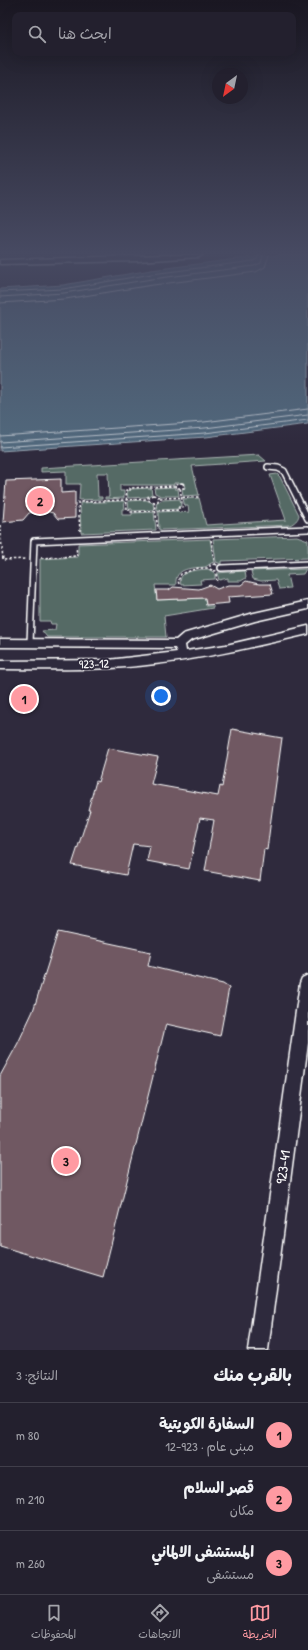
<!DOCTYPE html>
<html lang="ar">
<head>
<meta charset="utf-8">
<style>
	:root { --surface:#23202e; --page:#2b2836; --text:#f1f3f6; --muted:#a3a3aa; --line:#403e4a; --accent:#ff9aa2 }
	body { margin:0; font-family:"Patrick Hand","Playpen Sans Arabic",sans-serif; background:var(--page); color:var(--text); direction:rtl }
	.compass { position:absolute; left:212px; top:68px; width:36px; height:36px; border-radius:50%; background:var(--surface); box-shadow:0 4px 16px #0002; rotate:213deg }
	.you { position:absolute; left:161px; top:696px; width:14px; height:14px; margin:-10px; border:3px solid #fff; border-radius:50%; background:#1a73e8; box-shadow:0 0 0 6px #1a73e833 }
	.badge { display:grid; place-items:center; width:26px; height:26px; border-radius:50%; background:var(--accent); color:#111; font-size:13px; font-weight:700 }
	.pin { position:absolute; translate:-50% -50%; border:2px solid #fff; box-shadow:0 1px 4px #0006 }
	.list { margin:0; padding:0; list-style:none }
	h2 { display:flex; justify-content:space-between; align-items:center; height:52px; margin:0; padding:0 16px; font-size:17px }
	h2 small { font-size:13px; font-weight:400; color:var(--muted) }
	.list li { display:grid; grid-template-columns:26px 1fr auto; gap:12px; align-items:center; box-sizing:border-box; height:64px; padding:0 16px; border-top:1px solid var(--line) }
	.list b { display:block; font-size:15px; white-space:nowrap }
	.list p { margin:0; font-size:13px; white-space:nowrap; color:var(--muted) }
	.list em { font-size:13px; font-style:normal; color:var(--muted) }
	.icon { flex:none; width:22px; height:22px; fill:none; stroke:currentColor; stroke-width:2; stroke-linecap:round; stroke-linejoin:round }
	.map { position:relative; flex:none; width:308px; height:1350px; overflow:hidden; direction:ltr }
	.search { position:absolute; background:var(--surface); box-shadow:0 4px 16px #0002; left:12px; right:12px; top:12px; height:44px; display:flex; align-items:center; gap:10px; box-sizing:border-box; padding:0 14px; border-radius:8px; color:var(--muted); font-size:15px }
	.sheet { height:244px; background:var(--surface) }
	nav { display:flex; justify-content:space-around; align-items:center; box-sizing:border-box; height:56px; border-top:1px solid var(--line); background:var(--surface); font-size:11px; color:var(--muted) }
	nav a { display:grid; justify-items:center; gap:2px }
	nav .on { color:var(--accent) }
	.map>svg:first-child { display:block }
</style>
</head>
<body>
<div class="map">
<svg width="308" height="1350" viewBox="0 0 308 1350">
	<rect width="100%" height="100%" fill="#2f2a3d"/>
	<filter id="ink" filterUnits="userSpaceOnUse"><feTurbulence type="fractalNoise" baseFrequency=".025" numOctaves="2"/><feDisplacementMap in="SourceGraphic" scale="8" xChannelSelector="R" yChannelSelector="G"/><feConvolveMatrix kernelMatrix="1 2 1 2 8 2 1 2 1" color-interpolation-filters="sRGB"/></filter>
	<g filter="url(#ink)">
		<path fill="#546a65" stroke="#aab4b2" d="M259 455 266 461 192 466 199 495 183 496 182 489 185 488 184 483H174V485H120V491H124V498L105 499V497H109L108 473H97L98 497H102V499L79 500 80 484H66V471L41 472V468Z
			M277 474 280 477 299 515C298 520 294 523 290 525L159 530 158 512 178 511 179 513 189 512 188 506H185L183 499 199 498 206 525 286 520 270 475Z
			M174 487 175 489H178L179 496H161L155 493 154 488Z
			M151 488 152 494 146 497 128 498 127 491 131 490V489Z
			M180 499 181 506 178 507V509L157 510 156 503 162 500Z
			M146 500 153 503 154 510 132 511V509H129L128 501Z
			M124 501 125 509H122V515H132V513L154 512 156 530 81 533 80 503Z
			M297 536 308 540V558L221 561V564L216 562 213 539Z
			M210 539 214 562C210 563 208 566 205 567 193 568 174 567 176 585H155L157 600 205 598 206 606H213V608L164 616 166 637H47L42 631 55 630 56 624H51L50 621H40V559L78 557V544Z
			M208 569 215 573V579L200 580 201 584 181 585C176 570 198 570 208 569Z
			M306 569 303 574 287 575 290 588 279 589 276 580 261 581 253 579 251 571Z
			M245 571 246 578 241 581H228V578L219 580 217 573Z"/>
		<path fill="#51677c" stroke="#97a4b0" d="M268 255H308V424L206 437 0 451V289L63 285 151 270Z"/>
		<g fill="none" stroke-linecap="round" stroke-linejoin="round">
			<path stroke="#b9c2cb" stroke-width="1" d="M0 292 63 289 152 274 254 261 257 259 258 255
				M0 297 64 293 152 279 254 266 261 263 263 255
				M0 303 65 299 153 285 256 272 265 267 269 255
				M0 436 204 422 308 409
				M0 442 205 428 308 415
				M0 447 205 433 308 420"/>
		</g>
		<path fill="#705962" stroke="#fff" d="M61 479V493L75 492V518L58 519 53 513 41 510 29 513 23 520 3 522 6 481Z
			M246 581 259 584H270L273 594 228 597 229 603 206 605 205 598 157 600 156 590H169L173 587 199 589 210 585 217 589 228 585H241Z
			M232 729 282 738 271 819 267 850 264 849 260 881 205 871 214 820 200 818 189 869 147 861 150 846 133 844 126 875 72 865 90 810H88L91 799 96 781 98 782 108 748 158 757 151 784 218 796 220 786 222 787Z
			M58 932 151 952 148 966 223 984 229 988 220 1036 166 1024 103 1277 0 1246V1076L18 1043 33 1011Z"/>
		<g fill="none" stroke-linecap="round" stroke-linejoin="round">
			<defs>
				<path id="service" d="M268 467 278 468 284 471 308 519
					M221 568 308 564
					M30 643 34 541 308 529"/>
				<path id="minor" d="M164 255H202L199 257 137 261 0 264V260Z
					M308 601V609L255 621 191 640 185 645 186 651 226 645 308 626V634C257 646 207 658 155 664 104 671 52 669 0 669V661L108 660 177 652 175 648 0 647V639L176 640 183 634 254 613Z
					M308 975V1043L268 1350H248L300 983 302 978Z"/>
			</defs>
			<use href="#service" stroke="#fff" stroke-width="8"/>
			<use href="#minor" stroke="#fff" stroke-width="3"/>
			<path stroke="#fff" stroke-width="1.5" stroke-dasharray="2.5 2" stroke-linecap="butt" d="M183 483 184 488H176L175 484Z
				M175 486 130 488V490H126L127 510H131V512L179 510V507H183L180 488
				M153 495 159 497 158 501 154 502 148 500V497Z
				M160 498 199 497
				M154 502 158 529
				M0 525 3 560 26 559
				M80 531 78 502 148 499
				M211 540 215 564
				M41 558 77 556 76 546
				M215 564 221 567 220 570 214 571 210 569V565Z
				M216 574 217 583
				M179 584 178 581 181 574 198 568H209"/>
			<use href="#service" stroke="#2f2a3d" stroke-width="5"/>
			<use href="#minor" fill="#2f2a3d" fill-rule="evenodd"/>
		</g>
	</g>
	<linearGradient id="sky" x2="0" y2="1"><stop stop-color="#1a1722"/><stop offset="0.57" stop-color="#474a62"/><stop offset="1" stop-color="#474a62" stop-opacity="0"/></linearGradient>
	<rect width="308" height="444" fill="url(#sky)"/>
	<g text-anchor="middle" stroke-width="4" stroke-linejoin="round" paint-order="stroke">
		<g font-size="12" fill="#fff" stroke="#2f2a3d">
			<text transform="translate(94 664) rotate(-2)" y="4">923-12</text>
		</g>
		<g font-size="14" fill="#fff" stroke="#2f2a3d">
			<text transform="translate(283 1167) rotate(-82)" y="5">923-41</text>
		</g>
	</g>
</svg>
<svg class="compass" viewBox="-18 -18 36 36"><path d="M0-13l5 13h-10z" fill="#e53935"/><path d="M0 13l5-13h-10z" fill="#a3a3aa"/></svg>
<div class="you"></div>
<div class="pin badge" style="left:24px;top:699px">1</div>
<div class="pin badge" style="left:40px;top:501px">2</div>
<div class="pin badge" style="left:66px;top:1161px">3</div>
<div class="search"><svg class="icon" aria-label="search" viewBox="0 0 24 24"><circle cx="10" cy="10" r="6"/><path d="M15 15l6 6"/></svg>ابحث هنا</div>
</div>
<section class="sheet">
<h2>بالقرب منك<small>النتائج: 3</small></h2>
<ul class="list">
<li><span class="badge">1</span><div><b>السفارة الكويتية</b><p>مبنى عام · 923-12</p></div><em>80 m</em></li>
<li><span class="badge">2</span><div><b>قصر السلام</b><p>مكان</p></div><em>210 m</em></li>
<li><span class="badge">3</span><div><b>المستشفى الالماني</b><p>مستشفى</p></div><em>260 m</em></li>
</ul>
</section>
<nav>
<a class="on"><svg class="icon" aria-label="map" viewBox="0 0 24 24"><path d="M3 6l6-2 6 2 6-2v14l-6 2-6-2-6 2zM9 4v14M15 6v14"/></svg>الخريطة</a>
<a><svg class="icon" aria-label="directions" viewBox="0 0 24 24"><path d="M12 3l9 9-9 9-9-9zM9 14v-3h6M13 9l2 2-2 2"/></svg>الاتجاهات</a>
<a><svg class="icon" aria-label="saved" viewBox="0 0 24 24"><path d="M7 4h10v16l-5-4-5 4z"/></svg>المحفوظات</a>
</nav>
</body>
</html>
